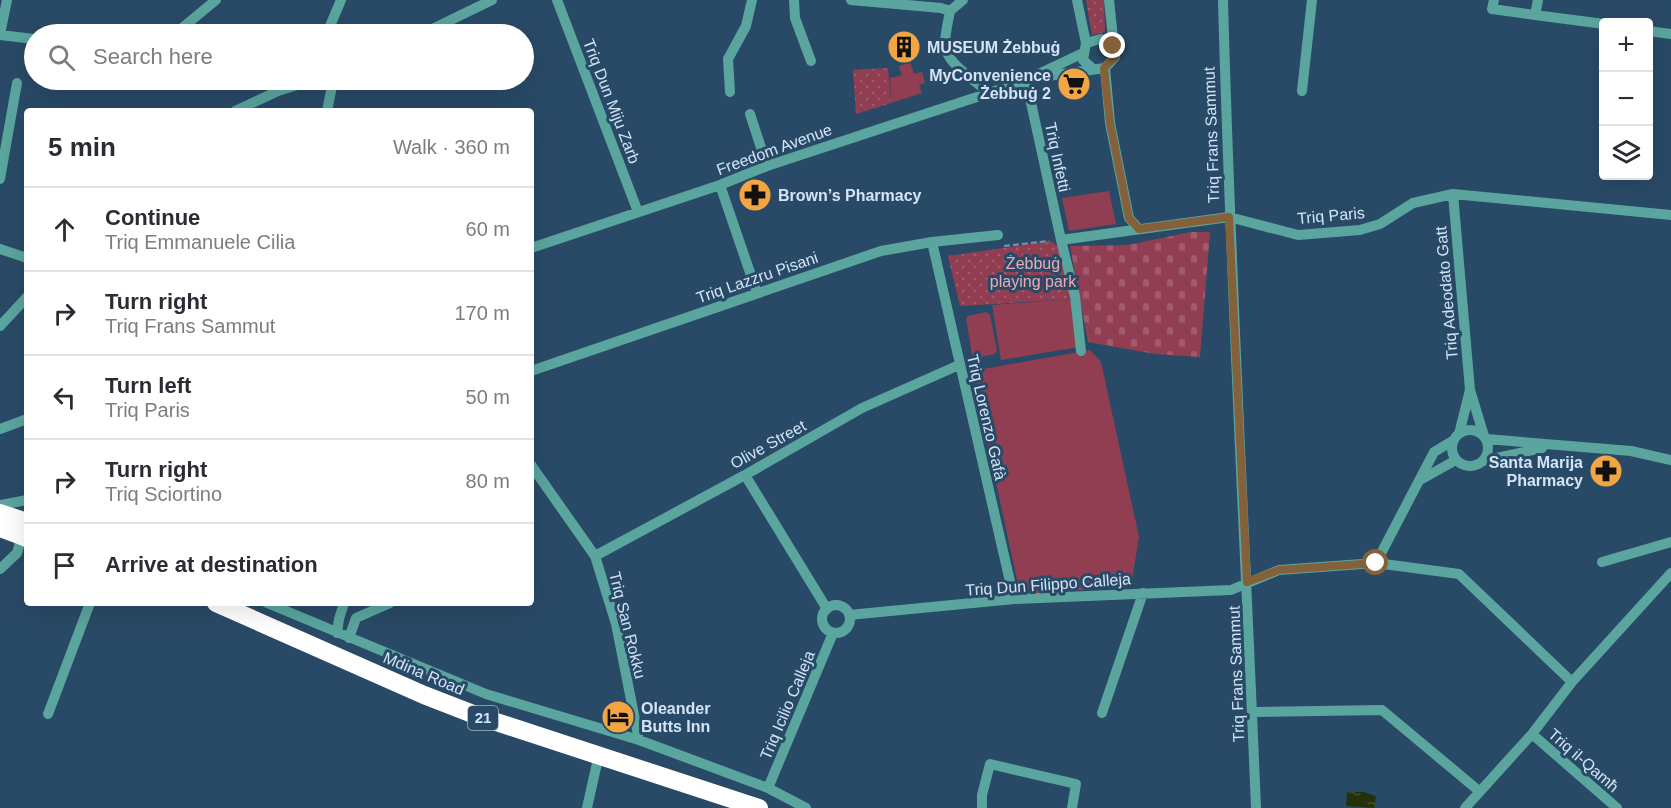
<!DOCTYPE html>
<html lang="en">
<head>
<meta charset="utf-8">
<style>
	:root { --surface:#fff; --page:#f7f7f7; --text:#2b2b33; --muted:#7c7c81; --line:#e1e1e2 }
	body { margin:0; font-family:Helvetica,sans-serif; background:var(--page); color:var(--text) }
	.controls { position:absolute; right:18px; top:18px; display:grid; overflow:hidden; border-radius:6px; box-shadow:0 6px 24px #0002 }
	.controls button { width:54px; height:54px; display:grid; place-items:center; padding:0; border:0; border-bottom:2px solid var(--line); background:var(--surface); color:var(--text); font:30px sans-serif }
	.stop { position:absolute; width:18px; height:18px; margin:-14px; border:4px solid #85613a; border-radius:50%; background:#fff }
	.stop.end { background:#85613a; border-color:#fff; box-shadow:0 2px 6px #0008 }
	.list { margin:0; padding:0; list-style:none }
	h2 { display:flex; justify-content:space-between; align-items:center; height:78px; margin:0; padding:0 24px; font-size:26px }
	h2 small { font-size:20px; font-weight:400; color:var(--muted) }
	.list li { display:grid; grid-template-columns:39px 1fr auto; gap:18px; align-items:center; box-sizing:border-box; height:84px; padding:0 24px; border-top:2px solid var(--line) }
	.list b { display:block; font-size:22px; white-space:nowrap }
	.list p { margin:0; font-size:20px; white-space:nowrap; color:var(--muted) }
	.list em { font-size:20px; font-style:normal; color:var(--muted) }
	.icon { flex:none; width:33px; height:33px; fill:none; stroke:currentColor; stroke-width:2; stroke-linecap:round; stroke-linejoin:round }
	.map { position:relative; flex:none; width:1671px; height:808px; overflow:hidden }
	.search { position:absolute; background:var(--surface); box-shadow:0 6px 24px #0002; left:24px; top:24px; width:510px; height:66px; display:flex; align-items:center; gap:15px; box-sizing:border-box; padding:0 21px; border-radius:33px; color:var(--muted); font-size:22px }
	.panel { position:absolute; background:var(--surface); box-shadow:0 6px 24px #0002; left:24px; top:108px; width:510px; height:498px; border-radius:6px }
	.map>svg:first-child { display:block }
</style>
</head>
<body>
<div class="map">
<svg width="1671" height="808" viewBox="0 0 1671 808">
	<defs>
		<pattern id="cemetery-stones" width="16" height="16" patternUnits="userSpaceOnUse" patternTransform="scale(1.5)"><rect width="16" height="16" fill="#923e52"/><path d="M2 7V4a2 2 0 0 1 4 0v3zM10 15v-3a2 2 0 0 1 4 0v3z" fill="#a05a6c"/></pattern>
		<pattern id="park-dots" width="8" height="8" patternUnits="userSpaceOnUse" patternTransform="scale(1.5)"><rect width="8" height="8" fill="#923e52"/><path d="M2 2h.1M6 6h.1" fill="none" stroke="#a05a6c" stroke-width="1.8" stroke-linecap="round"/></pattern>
		<pattern id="water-ripples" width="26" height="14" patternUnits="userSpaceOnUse" patternTransform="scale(1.5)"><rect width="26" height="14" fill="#233208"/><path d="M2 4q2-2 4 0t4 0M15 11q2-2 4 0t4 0" fill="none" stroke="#42502d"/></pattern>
	</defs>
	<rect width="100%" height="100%" fill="#294a67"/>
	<path fill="#923e52" d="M910 62 914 74 922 72 925 83 919 85 922 93 891 103 890 78 902 75 899 66Z
		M1109 191 1116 224 1069 231 1062 198Z
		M1073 299 1079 347 1001 360 992 305Z
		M986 312 990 315 997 350 995 354 976 358 972 355 966 318 968 316Z
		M1090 350 1101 362 1139 537 1131 586 1033 594 1017 580 972 371Z"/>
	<path fill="url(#cemetery-stones)" d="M1191 232H1210L1200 357 1155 354 1088 342 1070 246 1128 245Z"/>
	<path fill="url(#park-dots)" d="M1086 0H1104L1105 32 1092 35Z
		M888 68 891 103 856 114 853 70Z
		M1051 241 1060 248 1073 299 960 306 948 256Z"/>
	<path fill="url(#water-ripples)" d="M1347 792H1364L1376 796 1374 808 1346 806Z"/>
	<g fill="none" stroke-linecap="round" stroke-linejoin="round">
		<path stroke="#7a94ab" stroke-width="2" stroke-dasharray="6 3" stroke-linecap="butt" d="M1004 246 1049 241"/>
		<path stroke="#5aa59e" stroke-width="10" d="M557 0 638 212
			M794 0 795 18 811 61
			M851 0 941 8 950 11
			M1077 0 1086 43 1083 60 1093 69
			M1223 0C1230 269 1245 539 1256 808
			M1494 0 1492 9 1535 15
			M1538 0 1535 15 1604 24
			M950 11C948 22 945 34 945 44 944 62 976 81 989 93
			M950 11 963 0
			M1648 31 1671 34
			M0 34 7 0
			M168 34 176 33 216 0
			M330 34V26L341 0
			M422 34 492 0
			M0 35 34 39
			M1086 43 1101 39 1113 46
			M1105 68 1110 123 1129 218 1139 229
			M1040 77 1105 68 1115 57 1109 0
			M1026 80 1061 240 1075 296 1081 351
			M1302 91 1312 0
			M730 92 728 59 746 26 752 0
			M235 111 278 91 313 80
			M327 111 332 86 330 80
			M750 114 767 166
			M0 179 17 83
			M720 185 757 293
			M1453 194 1470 390 1484 436
			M1061 240 1229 217 1298 235 1360 230 1380 224 1413 203 1453 194 1671 215
			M932 242 1014 599
			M531 248 720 185 767 166 989 93 1026 80 1083 53
			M0 249 27 258
			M0 326 27 297
			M531 371 881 251 932 242 998 235
			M0 429 27 419
			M1452 448a18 18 0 1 1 36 0a18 18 0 1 1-36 0Z
			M1459 434 1470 390
			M1486 439 1631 451 1671 460
			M1483 461 1542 448
			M531 465 595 556 616 624 639 740
			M745 475 827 609
			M1422 479 1456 460
			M0 505 27 500
			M595 556 745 475 862 408 959 365
			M1602 562 1671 542
			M1376 563 1434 452 1454 440
			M0 569 17 553 22 536
			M267 603 486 694 639 740 768 788 806 808
			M822 619a14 14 0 1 1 28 0a14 14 0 1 1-28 0Z
			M849 615 1014 599 1231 590 1279 570 1376 563 1459 574 1572 682
			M337 633 339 619 344 603
			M349 638 356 618 390 603
			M1252 712 1382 710 1479 791
			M1102 713 1143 593
			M48 714 90 603
			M1532 734 1617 808
			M768 788 833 633
			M587 808 599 754
			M982 808V795L990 764 1076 784 1072 808
			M1465 808 1532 734 1572 682 1671 573"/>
		<path stroke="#fff" stroke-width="18" d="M0 513 27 522
			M0 528 27 538
			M216 603 424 695 478 716 759 808"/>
	</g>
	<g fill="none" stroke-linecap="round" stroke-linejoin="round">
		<path stroke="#85613a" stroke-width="8" d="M1113 46 1115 57 1104 68 1110 123 1129 218 1139 229 1229 217 1247 582 1279 570 1376 563"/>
	</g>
	<defs>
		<symbol id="building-disc" viewBox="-11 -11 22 22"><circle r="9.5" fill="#f3a443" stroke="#294a67"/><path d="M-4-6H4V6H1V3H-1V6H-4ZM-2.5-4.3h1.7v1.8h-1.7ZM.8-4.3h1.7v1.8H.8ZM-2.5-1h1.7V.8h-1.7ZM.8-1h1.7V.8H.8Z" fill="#111"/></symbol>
		<symbol id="supermarket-disc" viewBox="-11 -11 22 22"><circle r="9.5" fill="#f3a443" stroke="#294a67"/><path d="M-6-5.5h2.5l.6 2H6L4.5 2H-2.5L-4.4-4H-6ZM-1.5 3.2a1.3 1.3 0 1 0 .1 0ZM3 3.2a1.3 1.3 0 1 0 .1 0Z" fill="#111"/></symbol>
		<symbol id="pharmacy-disc" viewBox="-11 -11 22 22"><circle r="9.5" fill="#f3a443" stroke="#294a67"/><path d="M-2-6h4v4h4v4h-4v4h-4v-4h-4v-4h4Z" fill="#111"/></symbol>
		<symbol id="hotel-disc" viewBox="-11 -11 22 22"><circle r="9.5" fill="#f3a443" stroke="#294a67"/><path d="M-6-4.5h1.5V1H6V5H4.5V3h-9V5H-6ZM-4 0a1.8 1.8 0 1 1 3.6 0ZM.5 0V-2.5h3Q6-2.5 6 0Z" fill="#111"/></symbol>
	</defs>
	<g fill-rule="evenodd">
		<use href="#building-disc" x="885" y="28" width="38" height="38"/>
		<use href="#supermarket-disc" x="1055" y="65" width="38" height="38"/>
		<use href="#pharmacy-disc" x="736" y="176" width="38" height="38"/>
		<use href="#pharmacy-disc" x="1587" y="452" width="38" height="38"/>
		<use href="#hotel-disc" x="599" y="698" width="38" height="38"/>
	</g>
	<g text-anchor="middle" stroke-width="6" stroke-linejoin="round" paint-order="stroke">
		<rect fill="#294a67" stroke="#9fb6cb" stroke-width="1.5" x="468" y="706" width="30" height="24" rx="4.5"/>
		<g font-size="15" font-weight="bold" fill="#d2e4f6">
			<text x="483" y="723">21</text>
		</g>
		<g font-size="16" font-weight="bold" fill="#d2e4f6" stroke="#294a67" text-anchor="start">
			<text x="927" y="53">MUSEUM Żebbuġ</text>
			<text x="1051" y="81" text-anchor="end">MyConvenience<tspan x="1051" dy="18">Żebbuġ 2</tspan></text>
			<text x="778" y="201">Brown’s Pharmacy</text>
			<text x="1583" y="468" text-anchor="end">Santa Marija<tspan x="1583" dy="18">Pharmacy</tspan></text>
			<text x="641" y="714">Oleander<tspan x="641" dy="18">Butts Inn</tspan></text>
		</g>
		<g font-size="16" fill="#d2e4f6" stroke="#294a67">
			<text transform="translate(612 101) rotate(69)" y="6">Triq Dun Miju Zarb</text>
			<text transform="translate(1211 135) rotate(-92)" y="6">Triq Frans Sammut</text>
			<text transform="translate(774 149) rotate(-20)" y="6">Freedom Avenue</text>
			<text transform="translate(1058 157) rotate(78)" y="6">Triq Infetti</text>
			<text transform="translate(1331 215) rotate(-5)" y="6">Triq Paris</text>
			<text transform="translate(757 277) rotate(-19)" y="6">Triq Lazzru Pisani</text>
			<text transform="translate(1446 293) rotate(-95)" y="6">Triq Adeodato Gatt</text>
			<text transform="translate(987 417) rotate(77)" y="6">Triq Lorenzo Gafà</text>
			<text transform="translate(768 444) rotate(-29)" y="6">Olive Street</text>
			<text transform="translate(1048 584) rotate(-4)" y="6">Triq Dun Filippo Calleja</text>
			<text transform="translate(628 625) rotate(76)" y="6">Triq San Rokku</text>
			<text transform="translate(424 673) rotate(23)" y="6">Mdina Road</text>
			<text transform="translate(1236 674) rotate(-92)" y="6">Triq Frans Sammut</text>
			<text transform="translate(787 705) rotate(-67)" y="6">Triq Icilio Calleja</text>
			<text transform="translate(1584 760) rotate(41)" y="6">Triq il-Qamħ</text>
		</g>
		<g font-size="16" fill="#ecaab5" stroke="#294a67">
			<text x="1033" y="269">Żebbuġ<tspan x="1033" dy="18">playing park</tspan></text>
		</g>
	</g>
</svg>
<div class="controls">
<button>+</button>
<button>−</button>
<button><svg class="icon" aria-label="layers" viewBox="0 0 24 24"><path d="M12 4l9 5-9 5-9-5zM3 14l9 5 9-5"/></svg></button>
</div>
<div class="stop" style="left:1376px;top:563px"></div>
<div class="stop end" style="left:1113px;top:46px"></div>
<div class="search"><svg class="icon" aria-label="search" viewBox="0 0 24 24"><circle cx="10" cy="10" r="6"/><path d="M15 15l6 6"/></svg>Search here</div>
<section class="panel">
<h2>5 min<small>Walk · 360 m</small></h2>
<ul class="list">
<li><svg class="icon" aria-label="ahead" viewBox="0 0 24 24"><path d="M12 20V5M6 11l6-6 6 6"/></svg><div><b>Continue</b><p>Triq Emmanuele Cilia</p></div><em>60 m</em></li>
<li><svg class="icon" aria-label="right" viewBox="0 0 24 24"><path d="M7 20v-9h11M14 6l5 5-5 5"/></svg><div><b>Turn right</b><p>Triq Frans Sammut</p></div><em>170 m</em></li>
<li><svg class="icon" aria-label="left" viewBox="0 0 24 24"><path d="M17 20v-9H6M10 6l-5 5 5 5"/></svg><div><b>Turn left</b><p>Triq Paris</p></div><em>50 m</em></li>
<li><svg class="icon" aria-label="right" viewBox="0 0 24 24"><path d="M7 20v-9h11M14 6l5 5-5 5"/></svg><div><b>Turn right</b><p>Triq Sciortino</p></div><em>80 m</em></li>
<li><svg class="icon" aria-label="arrive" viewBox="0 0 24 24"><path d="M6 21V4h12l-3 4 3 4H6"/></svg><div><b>Arrive at destination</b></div></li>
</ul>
</section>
</div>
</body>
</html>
